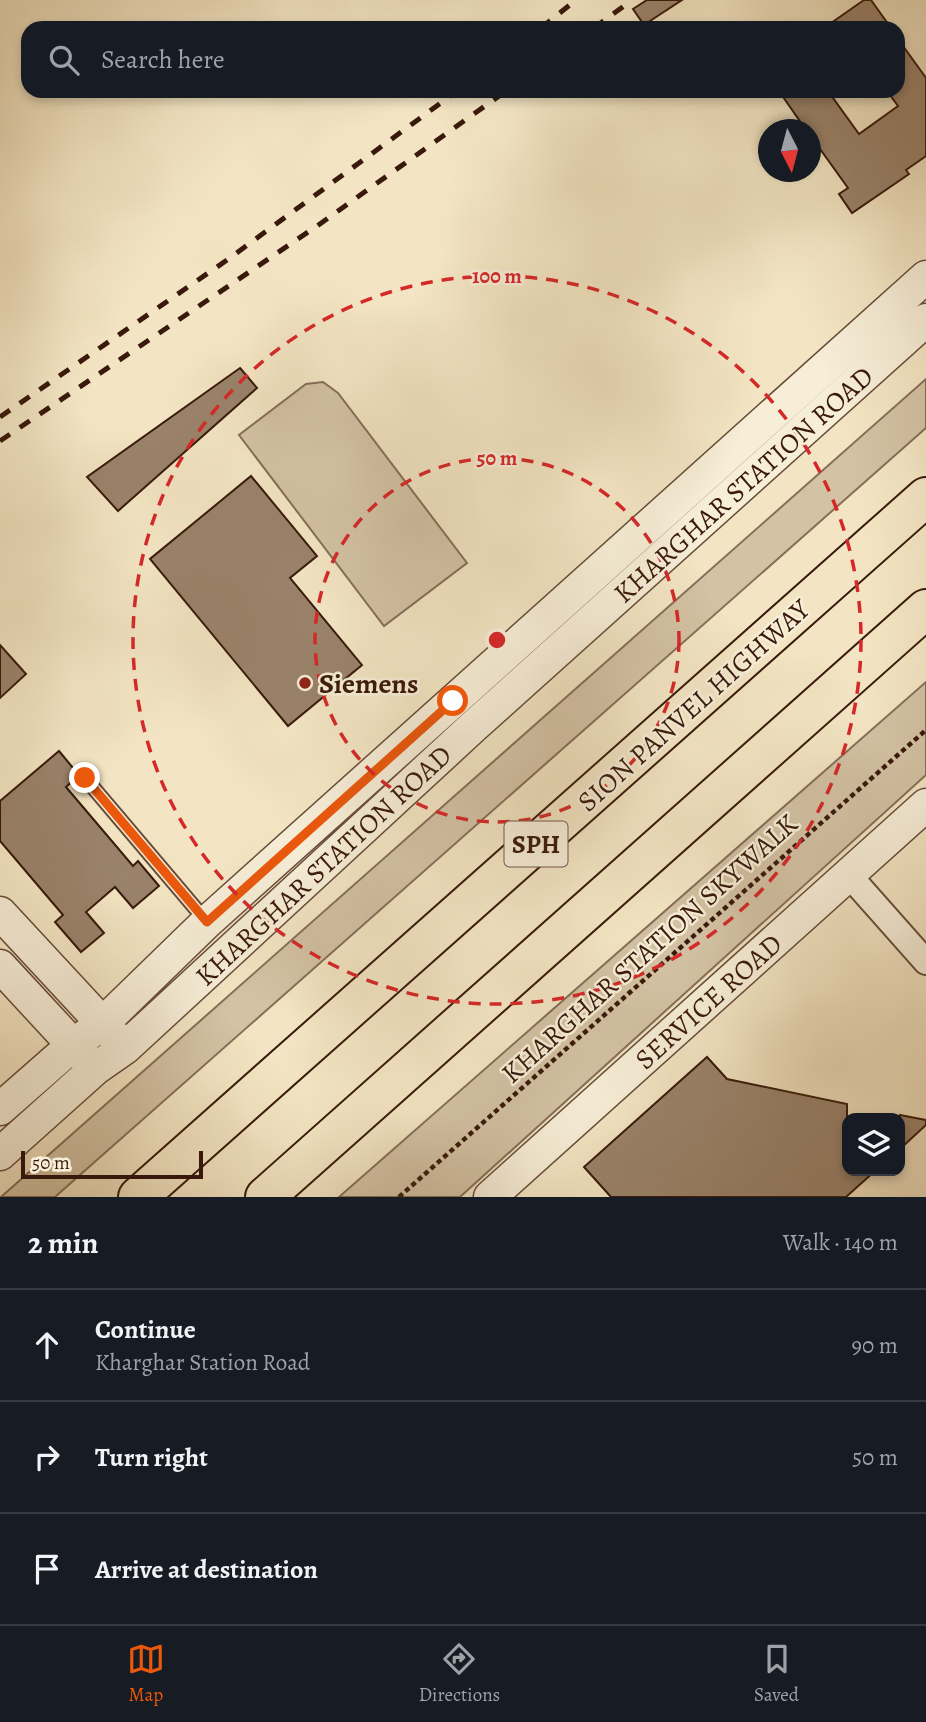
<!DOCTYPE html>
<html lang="en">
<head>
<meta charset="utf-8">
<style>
	:root { --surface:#171b24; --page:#242831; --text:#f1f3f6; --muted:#9ea1a6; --line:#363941; --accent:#ea580c }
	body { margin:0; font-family:Alegreya,serif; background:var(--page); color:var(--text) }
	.controls { position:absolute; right:21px; bottom:21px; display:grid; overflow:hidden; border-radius:14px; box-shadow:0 4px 10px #0003 }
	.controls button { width:63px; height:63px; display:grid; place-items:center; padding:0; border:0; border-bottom:2px solid var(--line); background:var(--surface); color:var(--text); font:35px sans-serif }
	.compass { position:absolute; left:758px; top:119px; width:63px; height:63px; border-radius:50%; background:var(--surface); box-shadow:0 4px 10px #0003; rotate:174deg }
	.scale { position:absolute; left:21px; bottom:18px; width:182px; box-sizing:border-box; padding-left:7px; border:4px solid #39190b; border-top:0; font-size:19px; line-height:24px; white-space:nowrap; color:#39190b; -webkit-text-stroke:5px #f7eed8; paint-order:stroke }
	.stop { position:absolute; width:21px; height:21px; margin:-16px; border:5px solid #ea580c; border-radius:50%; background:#fff }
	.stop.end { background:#ea580c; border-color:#fff; box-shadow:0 2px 7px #0008 }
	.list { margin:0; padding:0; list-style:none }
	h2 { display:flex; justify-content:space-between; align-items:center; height:91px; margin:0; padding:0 28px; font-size:30px }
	h2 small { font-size:23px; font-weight:400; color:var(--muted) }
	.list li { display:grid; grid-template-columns:46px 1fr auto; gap:21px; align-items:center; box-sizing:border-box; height:112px; padding:0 28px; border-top:2px solid var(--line) }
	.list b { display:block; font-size:26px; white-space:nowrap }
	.list p { margin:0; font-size:23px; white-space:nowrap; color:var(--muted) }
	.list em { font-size:23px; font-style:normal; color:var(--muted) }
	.icon { flex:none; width:38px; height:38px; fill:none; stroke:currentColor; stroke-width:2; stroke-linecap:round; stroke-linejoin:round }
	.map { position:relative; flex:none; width:926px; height:1197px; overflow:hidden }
	.search { position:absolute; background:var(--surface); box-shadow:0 4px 10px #0003; left:21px; right:21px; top:21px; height:77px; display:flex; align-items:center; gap:18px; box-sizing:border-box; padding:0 24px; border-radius:21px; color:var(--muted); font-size:26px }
	.sheet { height:427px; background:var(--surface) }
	nav { display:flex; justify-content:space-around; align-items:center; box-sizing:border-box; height:98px; border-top:2px solid var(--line); background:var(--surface); font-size:19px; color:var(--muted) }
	nav a { display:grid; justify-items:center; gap:4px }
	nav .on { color:var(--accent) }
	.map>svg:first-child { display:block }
</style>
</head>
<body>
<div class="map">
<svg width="926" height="1197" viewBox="0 0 926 1197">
	<rect width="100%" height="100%" fill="#f3e5c3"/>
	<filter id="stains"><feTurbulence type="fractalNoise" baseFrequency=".00286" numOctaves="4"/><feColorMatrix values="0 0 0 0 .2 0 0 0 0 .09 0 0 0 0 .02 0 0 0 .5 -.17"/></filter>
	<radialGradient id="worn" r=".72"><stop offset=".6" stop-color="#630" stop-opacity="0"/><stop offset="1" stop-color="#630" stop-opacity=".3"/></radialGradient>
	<path fill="#d3c2a4" stroke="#866e58" stroke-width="2" d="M926 379V428L55 1197H1Z
		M323 382 338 393 467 563 384 626 239 435 306 384Z
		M926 682V775L460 1197H339Z"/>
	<path fill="#9a836b" stroke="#39190b" stroke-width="2" d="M647 0H682L644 25 633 9Z
		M864 0H871L891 28H824Z
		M898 39 926 78V156L906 170 909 174 852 213 839 194 848 188 810 135V130H806L779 91H828L859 134 898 106 887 91H898Z
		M240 368 257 388 118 511 87 477Z
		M251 476 317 556 290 578 362 665 288 726 150 559Z
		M0 645 26 674 0 698Z
		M59 751 78 774 76 778 66 787 133 866 138 861 159 886 133 908 115 887 86 912 104 933 81 952 55 922 63 915 0 841V801Z
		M707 1057 727 1079 847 1104V1171H875L846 1197H611L584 1167Z
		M900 1115 926 1120V1125L900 1149Z"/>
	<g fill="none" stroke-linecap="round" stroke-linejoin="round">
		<defs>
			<path id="service" d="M85 778 207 922"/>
			<path id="minor" d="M848 874 926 962"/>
			<path id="tertiary" d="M0 913 116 1038
				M0 966 87 1060
				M0 1109 73 1045 102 1024 207 922 926 277
				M0 1154 95 1069 125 1048 474 726 926 320
				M490 1197 926 805"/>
			<path id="motorway" d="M138 1197 926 497
				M265 1197 926 609"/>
		</defs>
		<use href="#service" stroke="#684c39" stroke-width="16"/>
		<use href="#minor" stroke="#684c39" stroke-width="28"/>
		<use href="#tertiary" stroke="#684c39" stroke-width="35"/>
		<use href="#motorway" stroke="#39190b" stroke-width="42"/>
		<path stroke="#39190b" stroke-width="4.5" stroke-dasharray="5 3.5" stroke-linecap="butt" d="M399 1197 926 730"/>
		<use href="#service" stroke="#f7eed8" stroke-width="12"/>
		<use href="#minor" stroke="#f7eed8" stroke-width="24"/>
		<use href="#tertiary" stroke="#f7eed8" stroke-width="32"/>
		<use href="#motorway" stroke="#f3e5c3" stroke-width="38"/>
		<path stroke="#39190b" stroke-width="5" stroke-dasharray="12 12" stroke-linecap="butt" d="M541 28 576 0
			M594 28 632 0
			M0 417 227 260 457 91
			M0 441 317 226 506 91"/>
	</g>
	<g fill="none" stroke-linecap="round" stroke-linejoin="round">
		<path stroke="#ea580c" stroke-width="9" d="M85 778 207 922 453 701"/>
	</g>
	<g fill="none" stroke="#d62828" stroke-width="3.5" stroke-dasharray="12 9">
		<circle cx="497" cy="640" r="182"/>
		<circle cx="497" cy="640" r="364"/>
	</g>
	<circle fill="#8f2418" stroke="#f7eed8" stroke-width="2.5" cx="305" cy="683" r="7"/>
	<g text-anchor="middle" stroke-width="5" stroke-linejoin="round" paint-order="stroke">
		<rect fill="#f7eed8" stroke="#725948" stroke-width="2" x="504.5" y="821.5" width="63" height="45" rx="5"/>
		<g font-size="26" font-weight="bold" fill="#39190b">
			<text x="536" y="853">SPH</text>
		</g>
		<g font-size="28" fill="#39190b" stroke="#f7eed8">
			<text transform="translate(743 484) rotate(-42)" y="10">KHARGHAR STATION ROAD</text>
			<text transform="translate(693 705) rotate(-42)" y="10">SION PANVEL HIGHWAY</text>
			<text transform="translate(323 865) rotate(-43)" y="10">KHARGHAR STATION ROAD</text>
			<text transform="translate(649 948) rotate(-42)" y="10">KHARGHAR STATION SKYWALK</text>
			<text transform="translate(708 1001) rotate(-42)" y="10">SERVICE ROAD</text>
		</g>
		<g font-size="28" font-weight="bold" fill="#39190b" stroke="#f7eed8" text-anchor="start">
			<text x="319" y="693">Siemens</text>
		</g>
	</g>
	<circle cx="497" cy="640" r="10" fill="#d62828" stroke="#f7eed8" stroke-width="3.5"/>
	<g font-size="21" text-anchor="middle" font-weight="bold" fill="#d62828" stroke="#f7eed8" stroke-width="5" stroke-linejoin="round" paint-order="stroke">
		<text x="497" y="283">100 m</text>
		<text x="497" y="465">50 m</text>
	</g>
	<rect width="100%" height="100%" filter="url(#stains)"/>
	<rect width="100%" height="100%" fill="url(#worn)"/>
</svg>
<div class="controls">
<button><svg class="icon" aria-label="layers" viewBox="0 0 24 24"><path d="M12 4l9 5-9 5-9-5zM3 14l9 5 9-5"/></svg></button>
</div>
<svg class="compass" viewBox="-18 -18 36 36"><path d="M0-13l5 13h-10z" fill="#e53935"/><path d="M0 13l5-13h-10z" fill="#9ea1a6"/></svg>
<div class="scale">50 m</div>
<div class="stop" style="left:453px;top:701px"></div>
<div class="stop end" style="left:85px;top:778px"></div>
<div class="search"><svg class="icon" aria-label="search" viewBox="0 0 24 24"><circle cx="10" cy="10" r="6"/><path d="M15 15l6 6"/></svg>Search here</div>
</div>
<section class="sheet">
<h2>2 min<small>Walk · 140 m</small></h2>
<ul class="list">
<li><svg class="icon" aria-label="ahead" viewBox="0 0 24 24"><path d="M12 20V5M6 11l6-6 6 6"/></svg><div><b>Continue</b><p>Kharghar Station Road</p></div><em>90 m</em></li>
<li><svg class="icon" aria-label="right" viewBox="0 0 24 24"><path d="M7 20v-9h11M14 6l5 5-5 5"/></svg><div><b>Turn right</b></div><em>50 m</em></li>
<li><svg class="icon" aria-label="arrive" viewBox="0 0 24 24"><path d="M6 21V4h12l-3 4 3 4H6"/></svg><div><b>Arrive at destination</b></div></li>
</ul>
</section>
<nav>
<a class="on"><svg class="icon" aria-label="map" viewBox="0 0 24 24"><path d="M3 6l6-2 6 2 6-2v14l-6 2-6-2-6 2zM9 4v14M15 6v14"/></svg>Map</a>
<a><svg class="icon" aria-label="directions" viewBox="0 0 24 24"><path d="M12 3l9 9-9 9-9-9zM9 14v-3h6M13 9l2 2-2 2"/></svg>Directions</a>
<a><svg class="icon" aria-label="saved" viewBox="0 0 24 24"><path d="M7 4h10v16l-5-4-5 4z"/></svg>Saved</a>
</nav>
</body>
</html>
